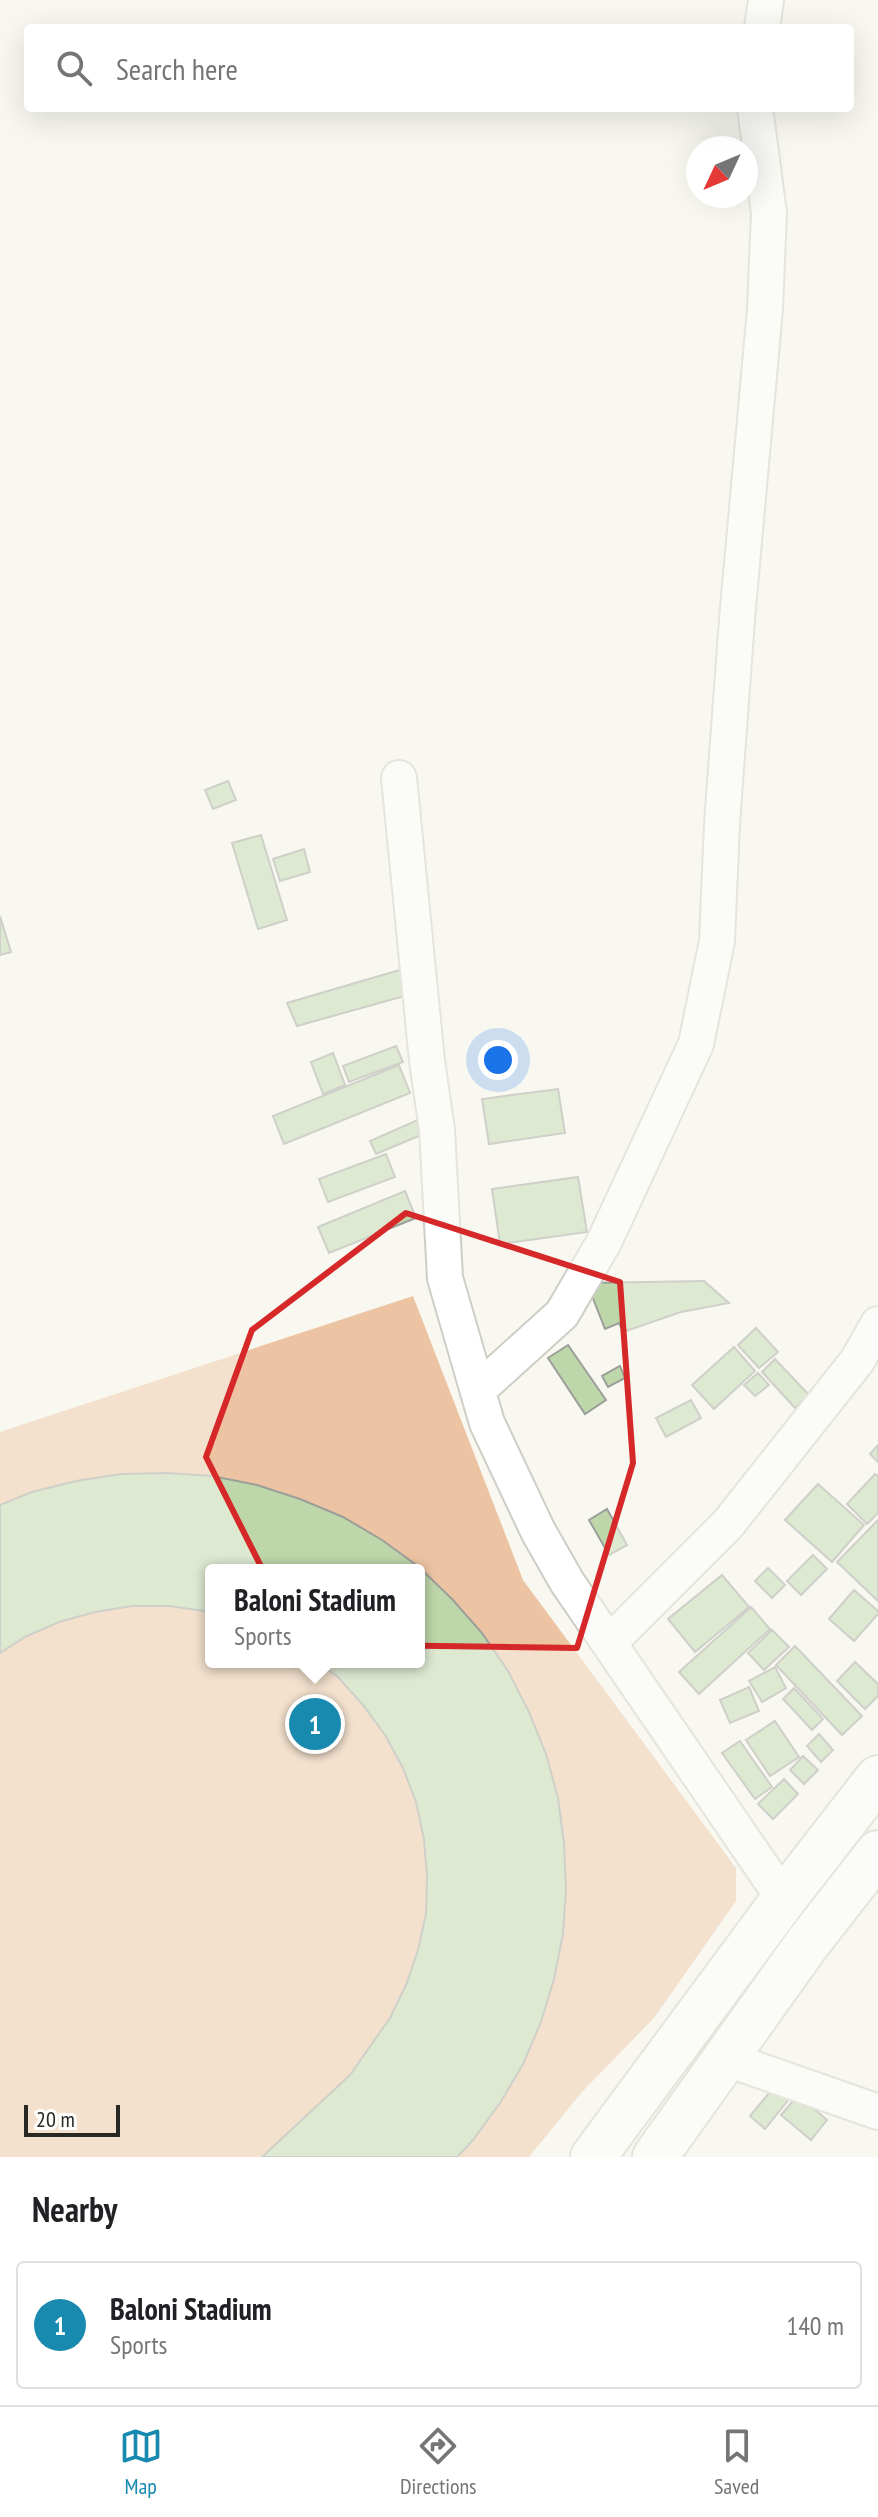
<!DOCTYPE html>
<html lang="en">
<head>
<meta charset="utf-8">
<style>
	:root { --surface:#fff; --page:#f6f6f6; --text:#202124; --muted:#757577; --line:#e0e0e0; --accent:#188aaf }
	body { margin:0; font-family:"PT Sans Narrow",sans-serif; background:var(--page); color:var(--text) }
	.compass { position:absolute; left:686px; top:136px; width:72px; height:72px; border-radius:50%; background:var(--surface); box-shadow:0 8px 32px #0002; rotate:226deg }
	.scale { position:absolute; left:24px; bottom:20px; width:96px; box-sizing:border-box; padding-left:8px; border:4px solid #282825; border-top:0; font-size:22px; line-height:28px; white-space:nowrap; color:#282825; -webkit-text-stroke:6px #fffffe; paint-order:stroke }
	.you { position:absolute; left:498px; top:1060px; width:28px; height:28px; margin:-20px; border:6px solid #fff; border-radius:50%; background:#1a73e8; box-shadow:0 0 0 12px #1a73e833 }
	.badge { display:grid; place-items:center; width:52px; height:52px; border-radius:50%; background:var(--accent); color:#fff; font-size:26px; font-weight:700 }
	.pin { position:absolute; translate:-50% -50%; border:4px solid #fff; box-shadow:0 2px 8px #0006 }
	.popup { position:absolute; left:205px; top:1564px; width:220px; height:104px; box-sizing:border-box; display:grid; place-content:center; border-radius:8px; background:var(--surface); filter:drop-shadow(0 2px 6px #0005); font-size:26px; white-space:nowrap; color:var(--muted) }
	.popup b { font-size:30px; color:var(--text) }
	.popup::after { content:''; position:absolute; left:50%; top:100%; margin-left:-16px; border:16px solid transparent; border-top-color:var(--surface) }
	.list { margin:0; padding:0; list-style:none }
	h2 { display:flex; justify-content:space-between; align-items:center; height:104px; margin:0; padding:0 32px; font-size:34px }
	h2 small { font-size:26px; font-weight:400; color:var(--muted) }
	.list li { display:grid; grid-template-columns:52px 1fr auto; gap:24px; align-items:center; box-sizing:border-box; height:128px; margin:0 16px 16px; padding:0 16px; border:2px solid var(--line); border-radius:8px }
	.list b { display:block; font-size:30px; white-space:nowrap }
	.list p { margin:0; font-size:26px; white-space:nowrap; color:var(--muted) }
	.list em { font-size:26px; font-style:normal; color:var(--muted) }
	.icon { flex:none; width:44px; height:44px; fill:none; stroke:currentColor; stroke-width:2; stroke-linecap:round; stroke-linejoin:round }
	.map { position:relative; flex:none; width:878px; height:2157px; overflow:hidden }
	.search { position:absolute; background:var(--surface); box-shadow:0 8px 32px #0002; left:24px; right:24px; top:24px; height:88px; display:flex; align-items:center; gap:20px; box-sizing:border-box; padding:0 28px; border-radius:8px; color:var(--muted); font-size:30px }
	.sheet { height:248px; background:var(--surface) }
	nav { display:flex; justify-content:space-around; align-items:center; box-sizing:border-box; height:112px; border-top:2px solid var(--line); background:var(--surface); font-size:22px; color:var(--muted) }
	nav a { display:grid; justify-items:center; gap:4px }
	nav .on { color:var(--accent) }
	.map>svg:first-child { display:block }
</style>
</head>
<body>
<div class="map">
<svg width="878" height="2157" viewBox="0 0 878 2157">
	<rect width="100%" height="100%" fill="#f8f8f1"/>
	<path fill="#edc4a3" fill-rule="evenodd" d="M413 1296 523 1580 736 1868V1901L654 2018 581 2093 529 2157H0V1432ZM211 1570H419V1662H211Z"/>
	<path fill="#bed7aa" stroke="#9c9f99" stroke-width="2" d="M228 781 236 800 213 809 205 790Z
		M261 835 287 920 258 929 232 843Z
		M304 849 310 872 280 881 273 859Z
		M0 916 11 952 0 955Z
		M403 969 408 995 297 1026 287 1003Z
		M396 1046 403 1062 349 1082 343 1066Z
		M333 1053 345 1085 323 1094 311 1062Z
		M399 1065 410 1093 284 1144 273 1116Z
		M558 1089 565 1133 489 1144 482 1099Z
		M420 1119 426 1133 376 1154 370 1141Z
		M386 1154 395 1177 328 1202 319 1179Z
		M578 1177 587 1232 500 1244 492 1189Z
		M405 1191 416 1218 329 1253 318 1227Z
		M704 1281 729 1303 681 1312 623 1332 619 1323 605 1329 587 1283Z
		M756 1328 778 1352 759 1368 738 1345Z
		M568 1345 606 1400 585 1414 548 1358Z
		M734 1347 755 1371 714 1409 692 1385Z
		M775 1359 809 1395 795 1408 762 1372Z
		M620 1366 625 1378 608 1387 602 1376Z
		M758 1373 769 1385 755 1396 744 1385Z
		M691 1400 701 1418 666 1437 656 1418Z
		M878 1445V1462L870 1454Z
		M167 1473 212 1476 257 1485 300 1499 343 1517 382 1540 419 1567 452 1599 482 1633 508 1671 529 1712 546 1754 558 1798 564 1843 566 1889 563 1934 554 1979 541 2022 523 2064 500 2103 473 2140 457 2157H262L350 2075 390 2018 406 1985 418 1950 426 1914 427 1876 424 1839 416 1802 403 1768 385 1735 363 1705 338 1677 318 1662H419V1570H211V1612L169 1606H132L95 1612 59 1622 25 1637 0 1653V1505L32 1492 76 1481 121 1474Z
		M875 1474 878 1476V1513L867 1524 847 1504Z
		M818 1484 864 1525 832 1562 785 1520Z
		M607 1509 627 1545 609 1555 589 1520Z
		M878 1520V1601L837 1562Z
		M813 1555 827 1569 801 1595 787 1581Z
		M768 1568 785 1585 772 1598 755 1581Z
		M722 1575 749 1607 695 1652 668 1619Z
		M854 1590 878 1611V1614L854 1641 829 1619Z
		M751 1607 770 1629 699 1694 679 1672Z
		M772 1630 789 1647 764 1670 748 1653Z
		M795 1646 862 1716 842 1735 776 1665Z
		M855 1662 878 1684V1696L865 1709 837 1681Z
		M775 1667 786 1688 762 1702 749 1681Z
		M749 1687 759 1711 730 1723 720 1700Z
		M794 1688 823 1719 812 1730 783 1699Z
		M775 1721 799 1757 770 1776 746 1740Z
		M819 1734 833 1750 821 1762 807 1746Z
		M740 1741 772 1787 755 1799 722 1753Z
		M803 1756 818 1770 804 1784 790 1770Z
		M784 1779 798 1794 773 1819 758 1804Z
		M774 2087 789 2099 765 2129 750 2116Z
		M798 2095 827 2120 811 2140 781 2115Z"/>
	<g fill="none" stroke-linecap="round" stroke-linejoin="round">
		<defs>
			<path id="street" d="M762 28 766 0
				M399 778 427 1061 437 1130 445 1278 487 1423 538 1531 567 1582 784 1899
				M478 1390 562 1314 604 1242 696 1044 717 941 722 824 737 619 765 309 769 213 755 108
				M609 1643 728 1524 857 1361 878 1324
				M727 2059 878 2112"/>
			<path id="primary" d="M593 2157 784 1899 878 1778
				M655 2157 807 1944 878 1853"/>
		</defs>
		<use href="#street" stroke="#cecec7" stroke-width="38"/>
		<use href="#primary" stroke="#cecec7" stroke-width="48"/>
		<use href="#street" stroke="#fff" stroke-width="34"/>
		<use href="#primary" stroke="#fff" stroke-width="44"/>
	</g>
	<path d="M0 0H878V2157H0ZM406 1213 620 1282 633 1463 577 1648 300 1644 206 1457 252 1330Z" fill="#f8f8f1" fill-opacity=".55" fill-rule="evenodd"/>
	<path fill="none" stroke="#d62828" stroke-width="6" stroke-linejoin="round" d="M406 1213 620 1282 633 1463 577 1648 300 1644 206 1457 252 1330Z"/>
</svg>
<svg class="compass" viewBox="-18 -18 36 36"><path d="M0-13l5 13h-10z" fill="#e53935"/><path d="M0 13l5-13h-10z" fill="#757577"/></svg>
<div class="scale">20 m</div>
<div class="you"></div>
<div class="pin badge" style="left:315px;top:1724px">1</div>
<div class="popup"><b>Baloni Stadium</b>Sports</div>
<div class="search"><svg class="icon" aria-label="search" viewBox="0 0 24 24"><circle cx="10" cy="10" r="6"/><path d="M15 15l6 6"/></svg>Search here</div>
</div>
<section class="sheet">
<h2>Nearby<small></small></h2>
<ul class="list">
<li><span class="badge">1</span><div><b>Baloni Stadium</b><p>Sports</p></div><em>140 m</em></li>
</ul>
</section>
<nav>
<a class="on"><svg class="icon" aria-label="map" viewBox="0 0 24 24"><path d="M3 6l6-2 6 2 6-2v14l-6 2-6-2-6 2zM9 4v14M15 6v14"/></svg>Map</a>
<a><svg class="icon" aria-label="directions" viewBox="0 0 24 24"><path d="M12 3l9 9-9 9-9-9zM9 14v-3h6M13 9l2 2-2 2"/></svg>Directions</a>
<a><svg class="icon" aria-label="saved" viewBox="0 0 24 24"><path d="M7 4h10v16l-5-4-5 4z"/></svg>Saved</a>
</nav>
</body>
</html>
